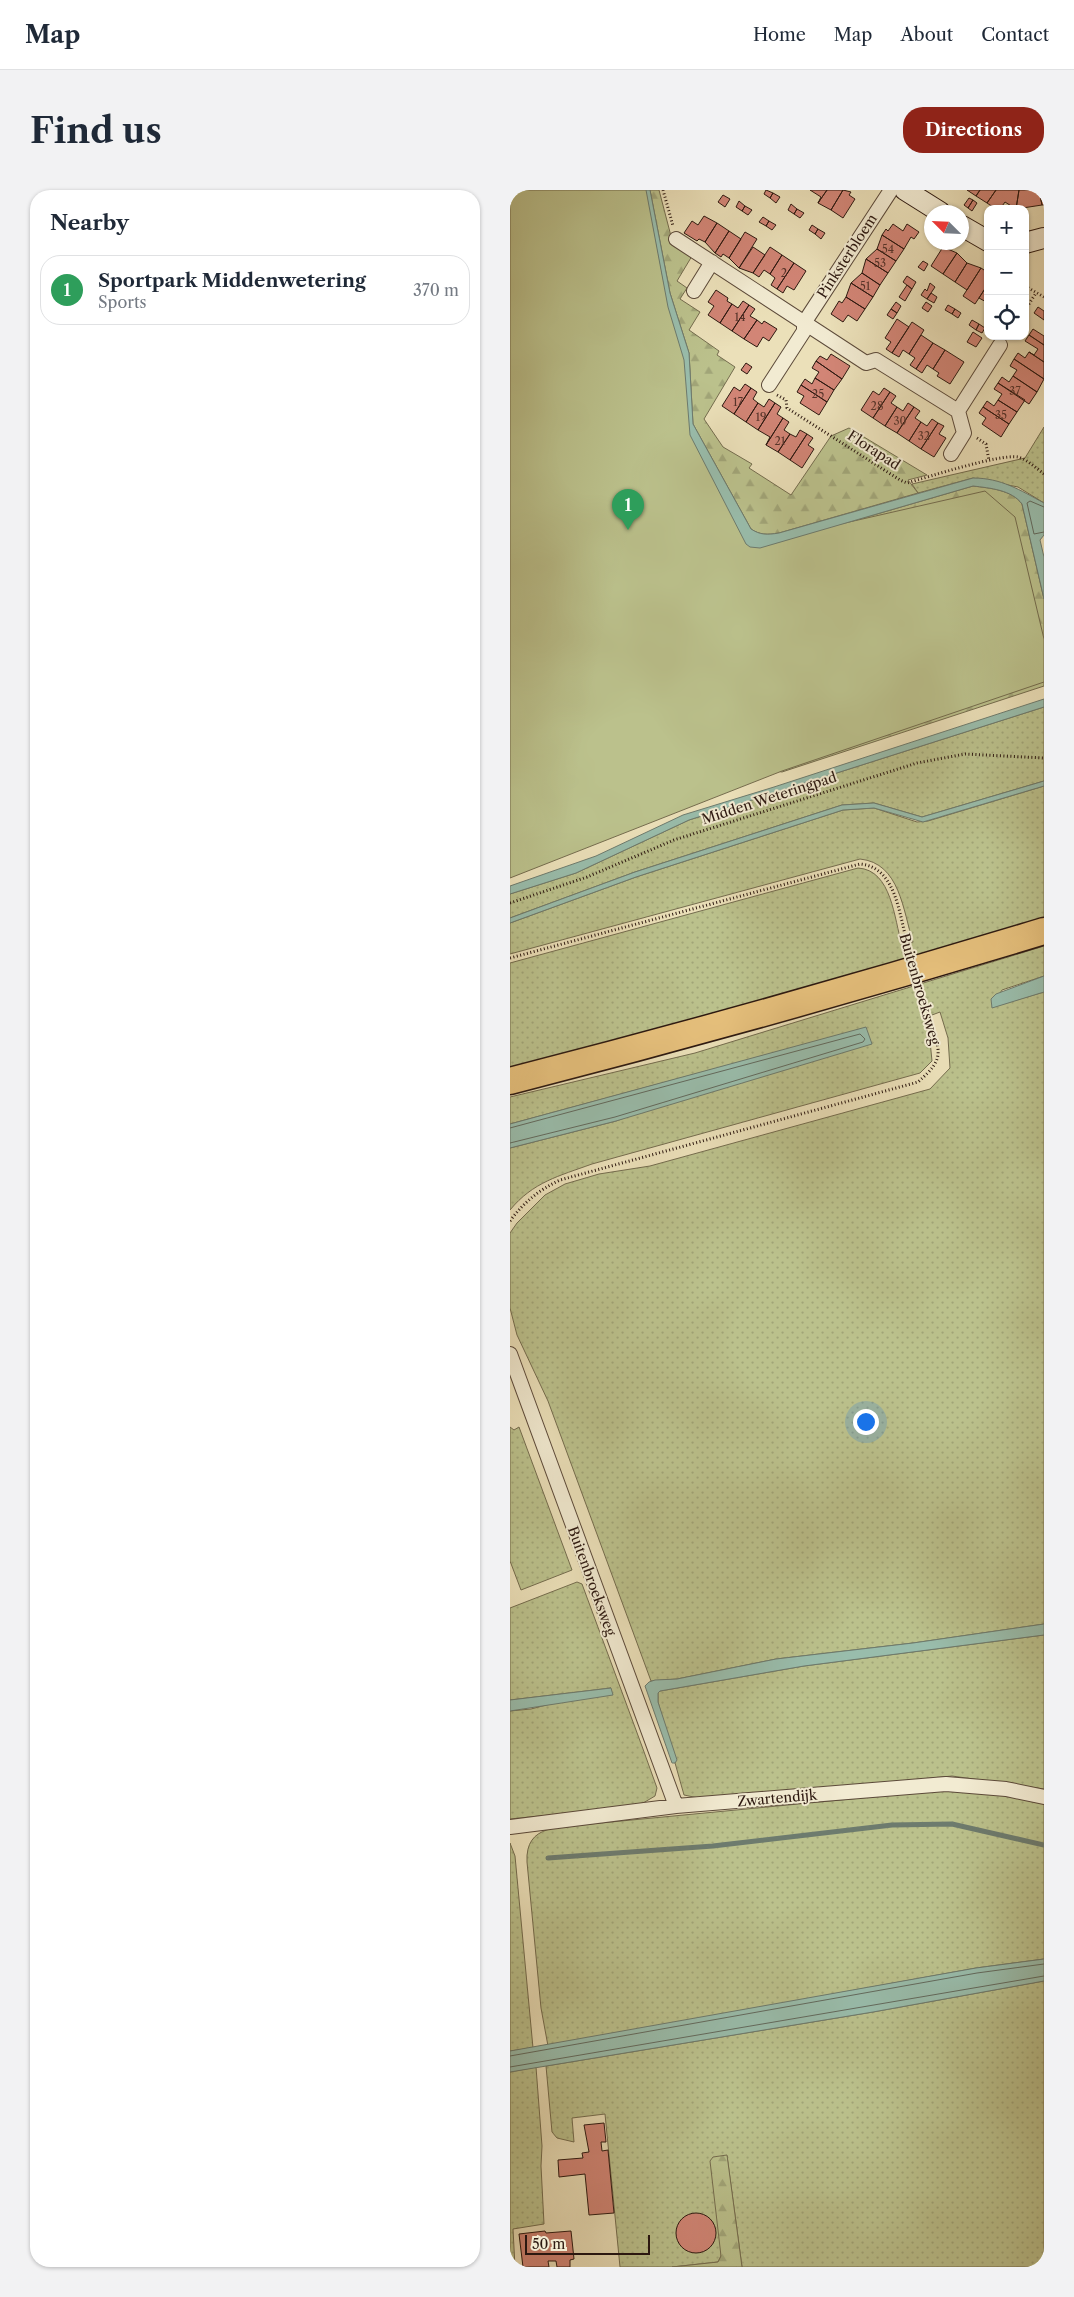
<!DOCTYPE html>
<html lang="en">
<head>
<meta charset="utf-8">
<style>
	:root { --surface:#fff; --page:#f2f2f3; --text:#1f2937; --muted:#747a83; --line:#e0e1e3; --accent:#8f2418 }
	body { margin:0; font-family:"Libre Caslon Text",serif; background:var(--page); color:var(--text) }
	.controls { position:absolute; right:15px; top:15px; display:grid; overflow:hidden; border-radius:10px; box-shadow:0 1px 4px #0004 }
	.controls button { width:45px; height:45px; display:grid; place-items:center; padding:0; border:0; border-bottom:1px solid var(--line); background:var(--surface); color:var(--text); font:25px sans-serif }
	.compass { position:absolute; left:414px; top:15px; width:45px; height:45px; border-radius:50%; background:var(--surface); box-shadow:0 1px 4px #0004; rotate:294deg }
	.scale { position:absolute; left:15px; bottom:12px; width:125px; box-sizing:border-box; padding-left:5px; border:2px solid #2c1810; border-top:0; font-size:14px; line-height:18px; white-space:nowrap; color:#2c1810; -webkit-text-stroke:4px #f2ebd2; paint-order:stroke }
	.you { position:absolute; left:355px; top:1231px; width:18px; height:18px; margin:-12px; border:4px solid #fff; border-radius:50%; background:#1a73e8; box-shadow:0 0 0 8px #1a73e833 }
	.badge { display:grid; place-items:center; width:32px; height:32px; border-radius:50%; background:var(--accent); color:#fff; font-size:16px; font-weight:700 }
	.pin { position:absolute; translate:-50% -41px; filter:drop-shadow(0 1px 2px #0008) }
	.pin::after { content:''; position:absolute; top:26px; width:18px; height:15px; background:inherit; clip-path:polygon(0 0,100% 0,50% 100%) }
	.list { margin:0; padding:0; list-style:none }
	h2 { display:flex; justify-content:space-between; align-items:center; height:65px; margin:0; padding:0 20px; font-size:21px }
	h2 small { font-size:16px; font-weight:400; color:var(--muted) }
	.list li { display:grid; grid-template-columns:32px 1fr auto; gap:15px; align-items:center; box-sizing:border-box; height:70px; margin:0 10px 10px; padding:0 10px; border:1px solid var(--line); border-radius:20px }
	.list b { display:block; font-size:19px; white-space:nowrap }
	.list p { margin:0; font-size:16px; white-space:nowrap; color:var(--muted) }
	.list em { font-size:16px; font-style:normal; color:var(--muted) }
	.icon { flex:none; width:28px; height:28px; fill:none; stroke:currentColor; stroke-width:2; stroke-linecap:round; stroke-linejoin:round }
	.map { position:relative; flex:none; width:534px; height:2077px; overflow:hidden; border-radius:20px }
	header { display:flex; align-items:center; gap:30px; box-sizing:border-box; height:70px; padding:0 25px; background:var(--surface); border-bottom:1px solid var(--line) }
	header strong { font-size:24px }
	nav { display:flex; gap:28px; margin-inline-start:auto; font-size:18px }
	.intro { display:flex; align-items:center; justify-content:space-between; box-sizing:border-box; height:120px; padding:0 30px }
	h1 { margin:0; font-size:35px }
	.button { padding:12px 22px; border-radius:20px; background:var(--accent); color:#fff; font-size:18px; font-weight:700 }
	main { display:flex; gap:30px; padding:0 30px }
	aside { flex:1; background:var(--surface); border-radius:20px; box-shadow:0 1px 4px #0004 }
	.map>svg:first-child { display:block }
</style>
</head>
<body>
<header>
<strong>Map</strong>
<nav><a>Home</a><a>Map</a><a>About</a><a>Contact</a></nav>
</header>
<div class="intro"><h1>Find us</h1><a class="button">Directions</a></div>
<main>
<aside>
<h2>Nearby<small></small></h2>
<ul class="list">
<li><span class="badge" style="background:#2e9e5b">1</span><div><b>Sportpark Middenwetering</b><p>Sports</p></div><em>370 m</em></li>
</ul>
</aside>
<div class="map">
<svg width="534" height="2077" viewBox="0 0 534 2077">
	<defs>
		<pattern id="grass-dots" width="8" height="8" patternUnits="userSpaceOnUse" patternTransform="scale(1.25)"><rect width="8" height="8" fill="#bbc18c"/><path d="M2 2h.1M6 6h.1" fill="none" stroke="#a1a578" stroke-width="1.8" stroke-linecap="round"/></pattern>
		<pattern id="forest-firs" width="22" height="20" patternUnits="userSpaceOnUse" patternTransform="scale(1.25)"><rect width="22" height="20" fill="#bbc18c"/><path d="M5 1l3.5 6h-7zM16 11l3.5 6h-7z" fill="#a1a578"/></pattern>
	</defs>
	<rect width="100%" height="100%" fill="#ebe0b9"/>
	<filter id="stains"><feTurbulence type="fractalNoise" baseFrequency=".004" numOctaves="4"/><feColorMatrix values="0 0 0 0 .2 0 0 0 0 .09 0 0 0 0 .02 0 0 0 .5 -.17"/></filter>
	<radialGradient id="worn" r=".72"><stop offset=".6" stop-color="#630" stop-opacity="0"/><stop offset="1" stop-color="#630" stop-opacity=".3"/></radialGradient>
	<path fill="url(#grass-dots)" stroke="#746c4e" d="M534 237V313L508 297 463 288 408 303 402 294 515 268Z
		M534 517V591L412 627 364 613 332 615 125 682 0 728V704L66 683 179 630Z
		M534 596V737L0 881V773L348 678C382 680 384 729 392 755L403 752C393 721 390 673 350 669L0 764V733L126 687 333 620 364 618 407 632 418 631Z
		M534 756V786L492 800 482 817 534 802V1434L403 1453 266 1469 167 1489 141 1491 38 1211 7 1145 0 1118V1043L7 1033 35 1005 55 994 89 984 140 976 420 899 440 878 438 848 430 822 414 828 420 851 422 871 410 883 82 974C49 986 23 992 0 1020V958L106 931 356 838 0 934V907L185 863Z
		M0 1237 4 1240 9 1237 62 1380 11 1400 0 1371Z
		M67 1392 72 1394 133 1559 147 1598 145 1606 128 1616 0 1629V1521L21 1519 101 1498 0 1510V1418Z
		M534 1445V1599L442 1586 198 1610 174 1605 148 1512V1503L150 1501 294 1476Z
		M445 1599 467 1600 534 1613V1769L466 1778 38 1856 31 1818 17 1672C15 1633 51 1638 80 1634Z
		M0 1653 5 1666 23 1858 0 1861Z
		M534 1791V2077H232L217 1966 211 2066 208 2072 162 2077H110L95 1924 62 1928 64 1952 47 1948 42 1942 36 1876 363 1822Z
		M26 1877 32 1956 31 1976 34 2034 3 2039 5 2077H0V1882Z"/>
	<path fill="url(#forest-firs)" stroke="#746c4e" d="M140 0H149L162 50 182 66 167 91 177 98 170 109 190 122 179 140 209 161 207 165 225 177 194 229 213 257 242 274 239 278 281 305 321 246 339 238 417 285 398 290 408 303 269 343C257 345 250 345 241 339L183 234 179 163 160 103Z
		M463 296C480 298 502 300 512 314L534 409V496L272 582 261 580 295 345Z
		M217 1965 232 2077H162L208 2072 211 2066 200 1971 203 1967Z"/>
	<path fill="#bbc18c" stroke="#746c4e" d="M0 0H137L153 88 175 164 181 238 243 354 475 301 505 327 534 449V492L272 581 0 688Z"/>
	<path fill="#99bdac" stroke="#6d7b6e" d="M136 0H140L160 103 179 163 183 234 241 339C250 345 257 345 269 343L463 288C491 288 510 300 534 313V345L530 350 534 367V409L512 314C502 300 480 298 463 296L250 358 240 357 236 354 180 245 174 170 158 117Z
		M534 509V517L179 630 66 683 0 704V696L86 666 173 625 264 597Z
		M534 591V596L413 632 364 618 333 620 126 687 0 733V728L125 682 332 615 364 613 412 627Z
		M534 786V802L482 818 481 809 486 804Z
		M356 837 362 854 106 931 0 958V934Z
		M534 1434V1445L294 1476 150 1501 148 1503V1512L167 1570 165 1573H162L135 1496 139 1492 145 1490 167 1489 266 1469 403 1453Z
		M101 1498 103 1505 0 1521V1510Z
		M534 1769V1791L363 1822 0 1882V1861L466 1778Z"/>
	<g fill="none" stroke-linecap="round" stroke-linejoin="round">
		<path stroke="#626a5e" stroke-width="1" d="M534 317 520 311 517 313 524 344 534 342
			M0 938 350 844 355 849 353 852 105 927 0 953
			M0 1866 467 1783 534 1774
			M0 1877 534 1786"/>
		<path stroke="#6d7b6e" stroke-width="5" d="M38 1668 203 1656 382 1635 442 1634 534 1655"/>
	</g>
	<path fill="#d28576" stroke="#2c1810" d="M256 0 263 3 260 8 254 4Z
		M300 0H317L308 13 311 7Z
		M317 0H333L321 20 308 13Z
		M333 0 341 2 339 5 345 9 333 28 321 20Z
		M457 0H470L466 6Z
		M470 0H486L477 13 466 6Z
		M486 0H509L506 19 495 12 490 19H486L477 13Z
		M509 0H529L532 15 506 19Z
		M529 0H534V15H532Z
		M263 3 270 7 266 13 260 8Z
		M213 5 220 9 215 17 208 12Z
		M459 8 463 10 458 18 454 15Z
		M463 10 467 13 462 21 458 18Z
		M229 11 235 16 232 21 226 17Z
		M281 14 287 19 284 24 278 20Z
		M235 16 242 20 238 25 232 21Z
		M287 19 294 23 290 28 284 24Z
		M194 26 207 33 195 52 189 49 187 51 174 43 182 31 188 35Z
		M253 27 259 31 256 36 249 32Z
		M259 31 266 35 262 40 256 36Z
		M207 33 219 41 205 63 195 52Z
		M383 34 393 41 397 34 409 42 404 49 401 47 394 59 372 45 376 39 378 41Z
		M302 35 308 39 305 44 299 40Z
		M308 39 315 43 311 49 305 44Z
		M219 41 231 49 219 68 213 64 211 67 205 63Z
		M235 42 247 49 229 78 219 68Z
		M372 45 394 59 386 71 367 59Z
		M243 57 255 65 243 83 229 78Z
		M260 57 272 65 260 84 254 80 249 87 243 83Z
		M433 57 447 63 433 84 421 76Z
		M367 59 386 71 378 83 356 69Z
		M447 63 457 73 445 92 433 84Z
		M272 65 284 73 267 99 261 95 265 88 260 84Z
		M356 69 378 83 370 95 352 83Z
		M413 71 418 74 414 81 408 77Z
		M284 73 296 81 284 100 277 96 273 103 267 99Z
		M457 73 471 78 457 100 445 92Z
		M471 78 477 82 475 85 478 86V94L465 114 453 106Z
		M352 83 370 95 363 107 341 93Z
		M397 86 406 92 402 99 393 92Z
		M341 93 363 107 355 119 336 107Z
		M420 93 425 97 417 109 411 105 415 99 417 101Z
		M478 94V113L469 108Z
		M397 95 402 99 395 111 389 107Z
		M206 100 218 108 217 111 222 114 210 133 198 125 204 116 198 112Z
		M421 103 427 107 424 113 417 109Z
		M336 107 355 119 347 131 338 125 333 132 321 124 329 111 332 113Z
		M233 111 239 115 222 141 210 133 222 114 228 118Z
		M386 112 391 116 387 123 381 119Z
		M416 112 422 116 418 122 412 118Z
		M239 115 245 119 240 126 247 130 234 149 222 141Z
		M438 115 445 119 442 124 435 120Z
		M528 117 534 121V130L524 123Z
		M381 119 387 123 383 129 377 125Z
		M445 119 451 123 448 128 442 124Z
		M387 129 399 137 382 163 376 159 381 152 375 148Z
		M247 130 252 134 254 131 267 139 259 151 253 147 247 157 234 149Z
		M462 130 469 134 466 140 459 135Z
		M402 132 414 140 399 164 393 160 389 167 382 163Z
		M469 134 475 138 472 143 466 140Z
		M523 139 534 146V155L519 145Z
		M463 142 472 148 466 157 457 152Z
		M411 145 423 153 406 179 400 175 405 168 399 164Z
		M519 145 534 155V172L519 162 524 165 528 159 515 151Z
		M423 153 435 160 423 179 417 175 412 183 406 179Z
		M435 160 454 172 440 194 427 186 429 183 423 179Z
		M519 162 534 172V189L504 169 508 163 515 168Z
		M321 164 340 176 332 189 306 171 310 166 317 170Z
		M504 169 534 189 527 202 503 186 507 180 500 176Z
		M306 171 332 189 324 200 305 188 309 182 302 178Z
		M236 173 242 177 237 184 231 180Z
		M503 186 527 202 519 214 488 193 492 187 499 192Z
		M305 188 324 200 317 212 291 195 295 189 302 194Z
		M488 193 515 210 507 222 488 210 492 204 484 199Z
		M235 194 241 198 224 224 212 216 224 197 230 201Z
		M291 195 317 212 309 225 290 213 294 206 287 202Z
		M241 198 247 202 243 209 248 213 236 232 224 224Z
		M374 198 380 202 363 228 351 220 363 201 369 205Z
		M380 202 386 206 381 213 387 217 375 236 363 228Z
		M259 209 265 213 248 240 236 232 248 213 254 217Z
		M488 210 507 222 499 234 473 217 477 211 484 216Z
		M265 213 271 217 267 224 273 228 256 255 260 247 248 240Z
		M398 213 404 217 387 243 375 236 387 217 393 221Z
		M404 217 410 221 405 228 411 232 399 251 387 243Z
		M473 217 499 234 491 247 472 234 476 228 469 223Z
		M273 228 279 232 274 240 280 244 268 262 256 255Z
		M422 229 428 233 411 259 399 251 411 232 417 236Z
		M428 233 434 236 429 244 436 248 424 267 411 259Z
		M290 240 297 244 280 270 268 262 280 244 286 247Z
		M297 244 303 248 298 255 304 259 292 278 280 270Z
		M94 1933 96 1952H91L92 1961 98 1960 104 2023 79 2025 75 1984 49 1987 48 1970 73 1968 72 1963 79 1962 74 1935Z
		M166 2043a20 20 0 1 1 40 0a20 20 0 1 1-40 0Z
		M35 2041 36 2043 61 2041 64 2069 60 2070V2077H47L46 2071H38L39 2077H13L9 2044Z"/>
	<g fill="none" stroke-linecap="round" stroke-linejoin="round">
		<defs>
			<path id="street" d="M166 49 356 173 366 170 448 221 454 243 441 264
				M184 101 202 72
				M259 195 294 141V133L381 0
				M448 221 490 155
				M0 1164 166 1616
				M0 1637 166 1616 436 1594 496 1599 534 1607"/>
			<path id="secondary" d="M395 0 430 22
				M452 36 478 51
				M515 53 534 48"/>
			<path id="highway" d="M0 891C179 845 357 795 534 741"/>
		</defs>
		<use href="#street" stroke="#5c4a3a" stroke-width="16"/>
		<use href="#secondary" stroke="#2c1810" stroke-width="22"/>
		<use href="#highway" stroke="#2c1810" stroke-width="29"/>
		<path stroke="#2c1810" stroke-width="3" stroke-dasharray="1 2.5" stroke-linecap="butt" d="M153 0 163 36
			M515 96 534 107
			M515 120 526 103
			M267 205 276 210 277 218 390 290 397 293C419 287 488 264 508 267 518 270 526 278 534 284
			M467 248 476 254 479 271
			M0 713 77 687 164 650 407 573 455 564 534 568
			M0 768 350 674C386 677 389 724 397 752
			M0 1031C14 1012 29 1000 50 990L408 892C437 867 429 861 419 827"/>
		<use href="#street" stroke="#f2ebd2" stroke-width="14"/>
		<use href="#secondary" stroke="#f2ebd2" stroke-width="20"/>
		<use href="#highway" stroke="#e6c07c" stroke-width="26"/>
		<path stroke="#2c1810" stroke-width="3" stroke-dasharray="1 2.5" stroke-linecap="butt" d="M397 752 419 827"/>
	</g>
	<g text-anchor="middle" stroke-width="4" stroke-linejoin="round" paint-order="stroke">
		<g font-size="11" fill="#56332a">
			<text x="378" y="63">54</text>
			<text x="370" y="77">53</text>
			<text x="274" y="87">2</text>
			<text x="355" y="100">51</text>
			<text x="230" y="131">14</text>
			<text x="505" y="205">37</text>
			<text x="308" y="208">25</text>
			<text x="228" y="216">17</text>
			<text x="367" y="220">28</text>
			<text x="491" y="229">35</text>
			<text x="251" y="231">19</text>
			<text x="390" y="235">30</text>
			<text x="414" y="250">32</text>
			<text x="270" y="255">21</text>
		</g>
		<g font-size="14" fill="#2c1810" stroke="#f2ebd2">
			<text transform="translate(337 66) rotate(-57)" y="5">Pinksterbloem</text>
			<text transform="translate(364 260) rotate(33)" y="5">Florapad</text>
			<text transform="translate(259 608) rotate(-18)" y="5">Midden Weteringpad</text>
			<text transform="translate(410 799) rotate(74)" y="5">Buitenbroeksweg</text>
			<text transform="translate(82 1391) rotate(70)" y="5">Buitenbroeksweg</text>
			<text transform="translate(267 1608) rotate(-5)" y="5">Zwartendijk</text>
		</g>
	</g>
	<rect width="100%" height="100%" filter="url(#stains)"/>
	<rect width="100%" height="100%" fill="url(#worn)"/>
</svg>
<div class="controls">
<button>+</button>
<button>−</button>
<button><svg class="icon" aria-label="locate" viewBox="0 0 24 24"><circle cx="12" cy="12" r="6"/><path d="M12 2v4M12 18v4M2 12h4M18 12h4"/></svg></button>
</div>
<svg class="compass" viewBox="-18 -18 36 36"><path d="M0-13l5 13h-10z" fill="#e53935"/><path d="M0 13l5-13h-10z" fill="#747a83"/></svg>
<div class="scale">50 m</div>
<div class="you"></div>
<div class="pin badge" style="left:118px;top:340px;background:#2e9e5b">1</div>
</div>
</main>
</body>
</html>
